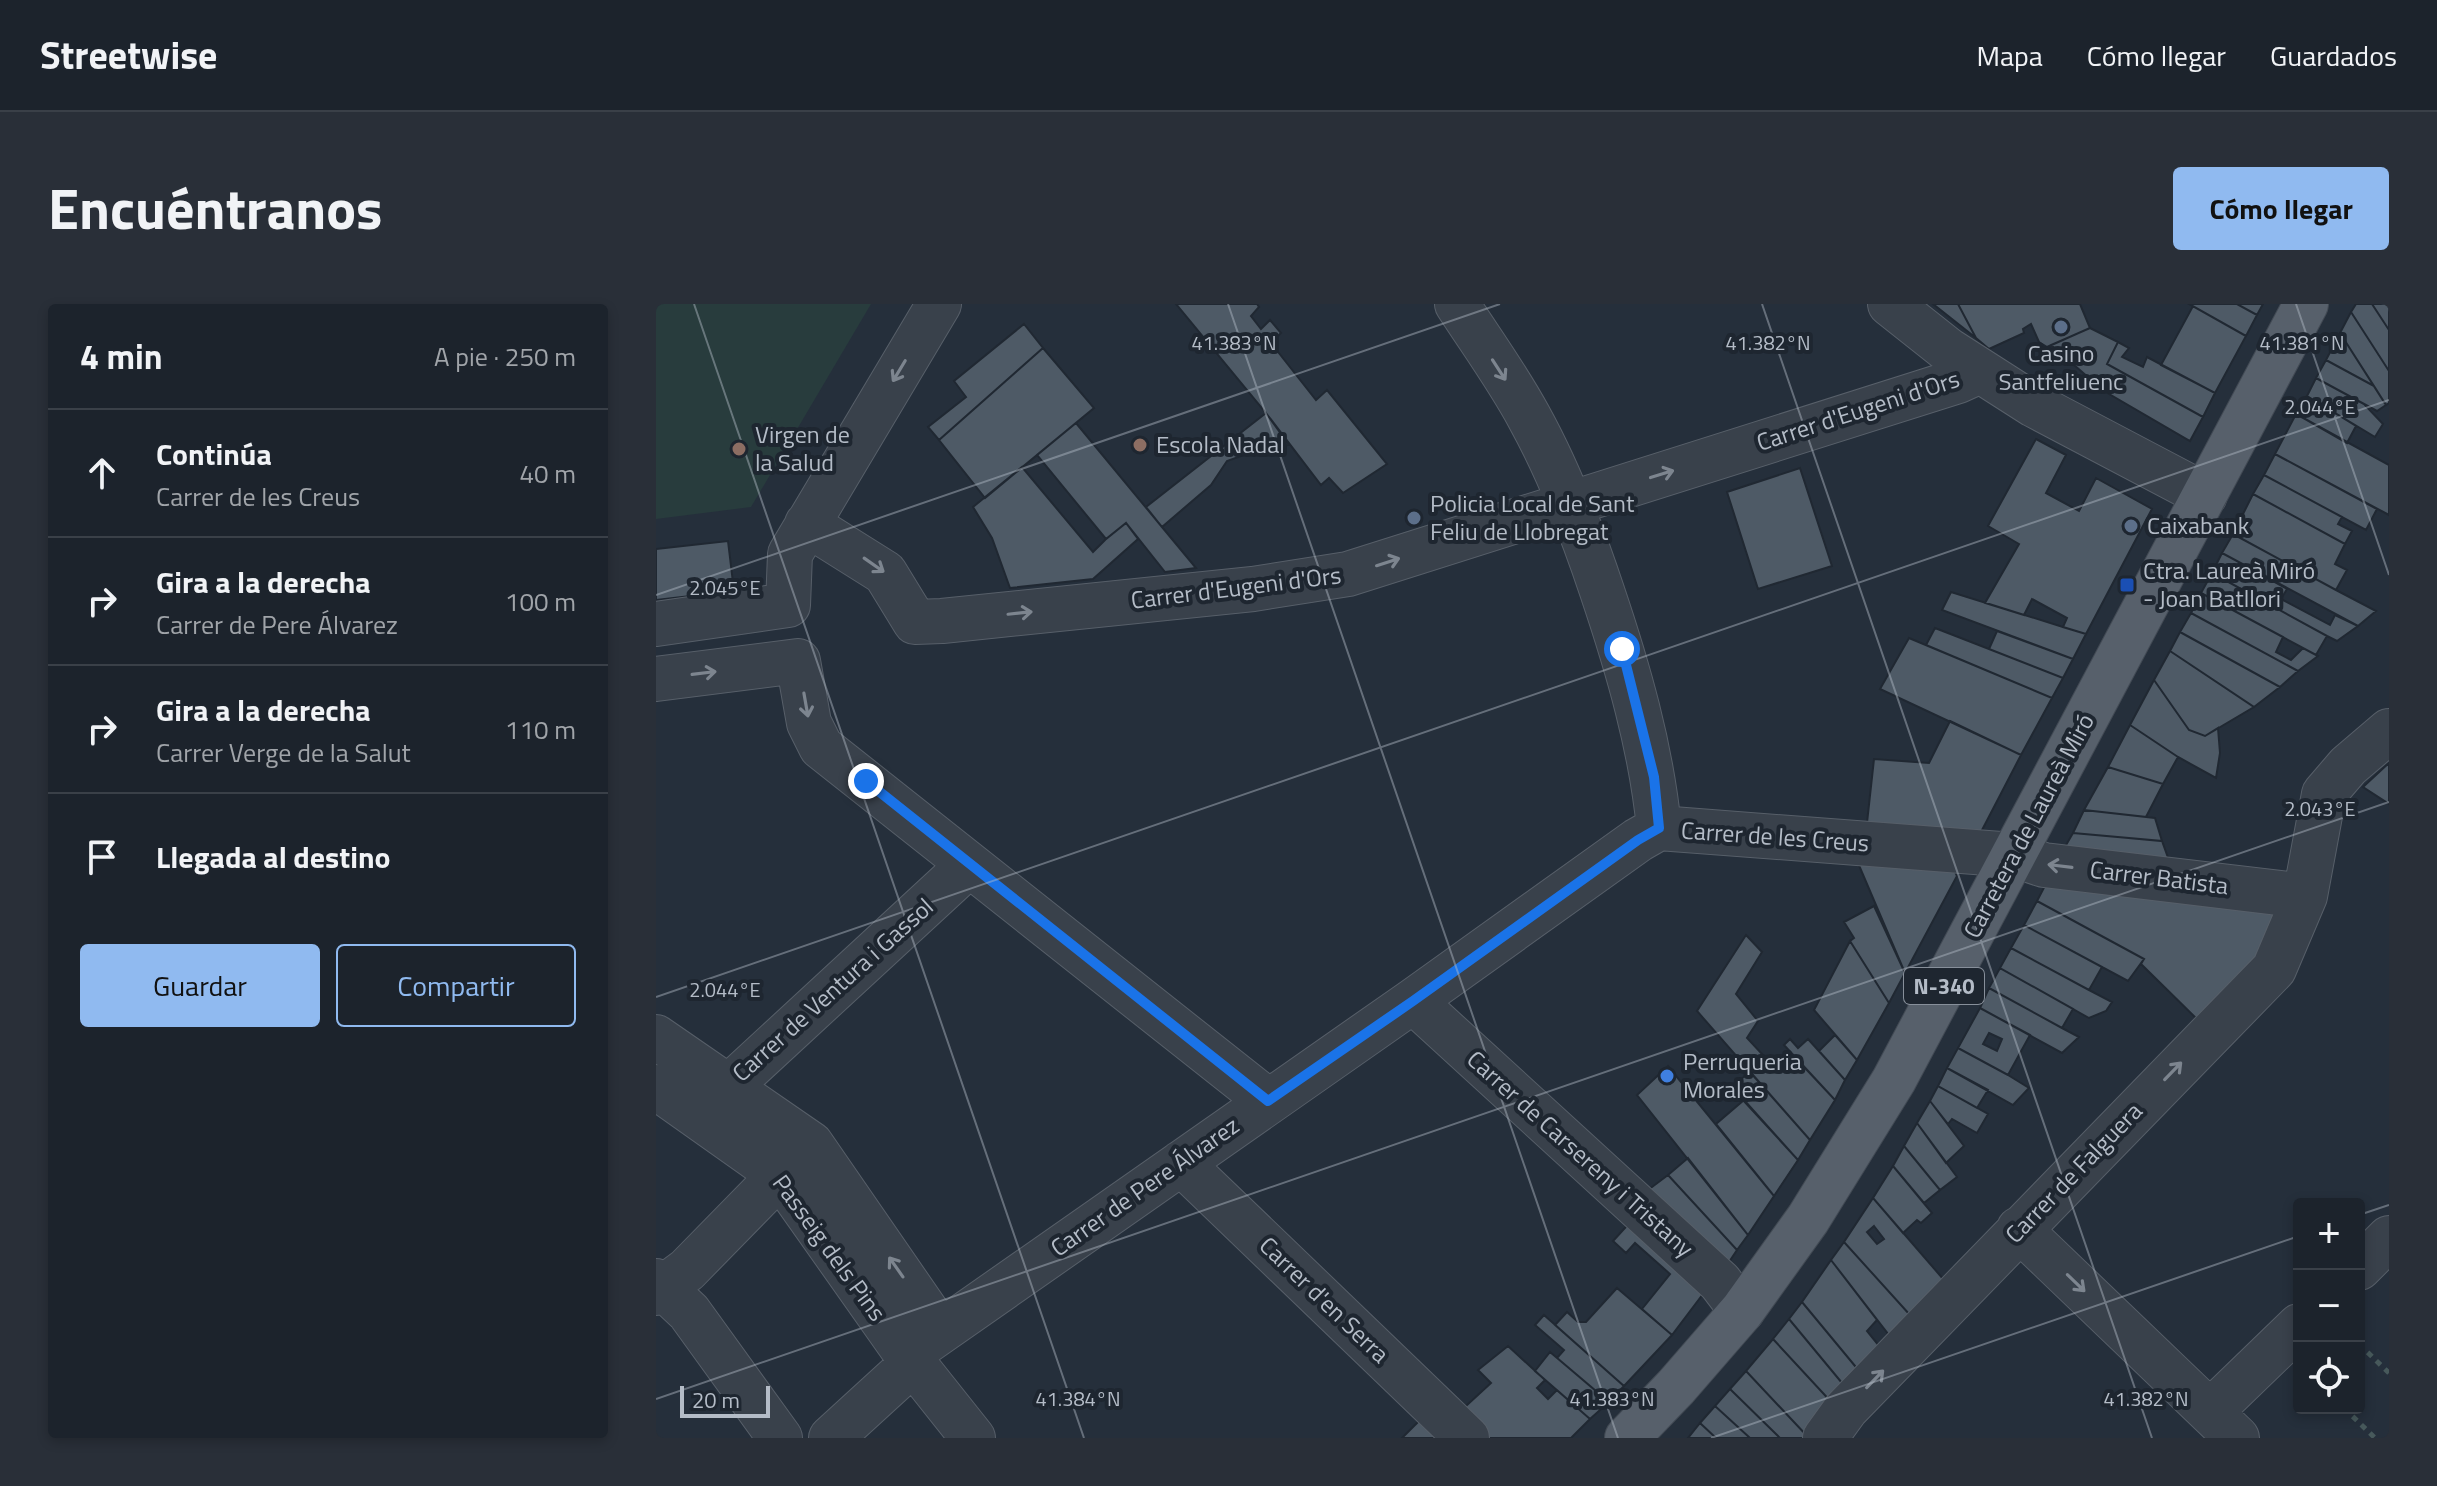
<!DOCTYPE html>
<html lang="es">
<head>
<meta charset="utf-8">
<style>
	:root { --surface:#1c232c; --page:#292f38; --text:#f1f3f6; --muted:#a0a4a9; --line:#3a4048; --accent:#90baf0 }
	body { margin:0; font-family:"Titillium Web",sans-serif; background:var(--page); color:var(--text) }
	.controls { position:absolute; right:24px; bottom:24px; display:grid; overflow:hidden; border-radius:8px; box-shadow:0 4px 12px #0003 }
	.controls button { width:72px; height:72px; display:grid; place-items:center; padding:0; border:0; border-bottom:2px solid var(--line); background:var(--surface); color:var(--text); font:40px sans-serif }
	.scale { position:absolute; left:24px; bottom:20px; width:90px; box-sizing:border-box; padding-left:8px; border:4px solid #b4bcc7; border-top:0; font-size:22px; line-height:28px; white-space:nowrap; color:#b4bcc7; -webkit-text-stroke:6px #1e2630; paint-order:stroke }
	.stop { position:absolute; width:24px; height:24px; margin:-18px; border:6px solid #1a73e8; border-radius:50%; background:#fff }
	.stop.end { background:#1a73e8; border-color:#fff; box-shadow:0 2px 8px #0008 }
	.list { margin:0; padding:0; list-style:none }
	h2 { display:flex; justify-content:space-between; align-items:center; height:104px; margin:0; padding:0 32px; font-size:34px }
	h2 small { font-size:26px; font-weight:400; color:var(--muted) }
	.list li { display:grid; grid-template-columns:52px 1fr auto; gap:24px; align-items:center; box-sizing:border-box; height:128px; padding:0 32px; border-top:2px solid var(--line) }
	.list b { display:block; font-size:30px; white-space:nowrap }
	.list p { margin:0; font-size:26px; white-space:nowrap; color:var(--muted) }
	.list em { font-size:26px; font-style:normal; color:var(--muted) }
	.actions { display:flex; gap:16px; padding:24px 32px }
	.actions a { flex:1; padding:18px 0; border:2px solid var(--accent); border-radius:8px; text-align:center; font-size:28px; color:var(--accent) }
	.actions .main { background:var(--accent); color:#111 }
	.icon { flex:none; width:44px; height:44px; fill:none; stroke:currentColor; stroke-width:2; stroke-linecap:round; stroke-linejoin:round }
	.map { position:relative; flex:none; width:1733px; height:1134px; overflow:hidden; border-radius:8px }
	header { display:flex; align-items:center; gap:48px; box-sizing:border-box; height:112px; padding:0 40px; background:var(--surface); border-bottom:2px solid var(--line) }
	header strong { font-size:38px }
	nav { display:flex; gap:44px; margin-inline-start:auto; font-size:28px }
	.intro { display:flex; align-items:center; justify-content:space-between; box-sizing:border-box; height:192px; padding:0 48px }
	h1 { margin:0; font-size:56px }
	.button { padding:20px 36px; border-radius:8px; background:var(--accent); color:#111; font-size:28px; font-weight:700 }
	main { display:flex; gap:48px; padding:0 48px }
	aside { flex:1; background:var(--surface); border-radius:8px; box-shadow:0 4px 12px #0003 }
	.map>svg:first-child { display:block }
</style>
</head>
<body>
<header>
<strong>Streetwise</strong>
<nav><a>Mapa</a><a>Cómo llegar</a><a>Guardados</a></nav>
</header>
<div class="intro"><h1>Encuéntranos</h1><a class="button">Cómo llegar</a></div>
<main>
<aside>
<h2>4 min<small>A pie · 250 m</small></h2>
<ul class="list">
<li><svg class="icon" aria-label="ahead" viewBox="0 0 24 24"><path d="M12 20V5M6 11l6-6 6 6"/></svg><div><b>Continúa</b><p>Carrer de les Creus</p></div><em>40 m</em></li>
<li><svg class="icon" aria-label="right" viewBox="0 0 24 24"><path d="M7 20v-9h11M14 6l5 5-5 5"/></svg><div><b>Gira a la derecha</b><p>Carrer de Pere Álvarez</p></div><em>100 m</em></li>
<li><svg class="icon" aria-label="right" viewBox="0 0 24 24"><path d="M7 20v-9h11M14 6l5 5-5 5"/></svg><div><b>Gira a la derecha</b><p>Carrer Verge de la Salut</p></div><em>110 m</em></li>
<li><svg class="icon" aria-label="arrive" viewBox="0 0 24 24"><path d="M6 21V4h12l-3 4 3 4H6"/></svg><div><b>Llegada al destino</b></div></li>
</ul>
<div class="actions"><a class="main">Guardar</a><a>Compartir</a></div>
</aside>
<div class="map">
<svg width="1733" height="1134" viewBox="0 0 1733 1134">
	<rect width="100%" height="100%" fill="#252f3b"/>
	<path fill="#283c3d" d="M0 0H215L95 203 0 215Z"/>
	<path fill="#4e5a66" stroke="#202832" stroke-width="2" fill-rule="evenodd" d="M520 0H601L603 3 595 12 605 25 614 16 625 29 615 39 660 96 671 86 731 160 687 189 673 174 665 181 610 109Z
		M1277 0H1302L1320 34Z
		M1302 0H1424L1434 24 1391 43 1383 38 1375 20 1367 25 1368 29 1333 45 1320 34Z
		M1533 0H1581L1601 11 1590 32Z
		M1581 0H1607L1601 11Z
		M1700 0H1716L1733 26V67L1695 8Z
		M1716 0H1733V26Z
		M1537 2 1590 32 1559 89 1505 61Z
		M1695 8 1733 67V99L1730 101 1684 29Z
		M368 20 387 44 283 136 272 123 310 93 298 77Z
		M1434 24 1462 38 1451 60 1547 113 1534 137 1448 87 1395 41Z
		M1684 29 1718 82 1670 56Z
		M1462 38 1473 44 1466 53 1487 63 1491 53 1559 89 1547 113 1451 60Z
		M387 44 438 104 329 194 283 136Z
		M1670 56 1718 82 1730 101 1721 107 1660 74Z
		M1660 74 1708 100 1727 120 1719 133 1651 92Z
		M1651 92 1700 122 1691 139 1640 110Z
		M610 109 633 141 610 143 571 157 555 181 506 223 490 203Z
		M1640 110 1733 161V211L1619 150Z
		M420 119 506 223 540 264 509 268 470 219 450 235 381 151Z
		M1380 135 1410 151 1390 189 1423 207 1440 174 1496 205 1430 330 1407 323 1411 314 1376 295 1368 311 1329 299 1363 240 1332 222Z
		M1619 150 1721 205 1710 226 1608 171Z
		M366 163 437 248 450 235 470 219 482 235 437 275 354 284 336 234 317 203Z
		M1144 164 1176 262 1102 285 1071 188Z
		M1608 171 1686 213 1682 220 1696 227 1689 240 1597 190Z
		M1597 190 1689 240 1679 260 1691 266 1680 286 1577 230Z
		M1577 230 1680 286 1720 307 1702 322 1566 249Z
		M72 237 78 287 0 296V245Z
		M1566 249 1631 285 1625 295 1674 321 1679 311 1702 322 1681 337 1671 332 1556 269Z
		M1556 269 1671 332 1660 351 1545 289Z
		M1295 288 1407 323 1430 330 1417 355 1286 306Z
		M1545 289 1627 333 1620 348 1635 356 1647 344 1662 352 1642 367 1535 309Z
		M1535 309 1642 367 1624 383 1524 328Z
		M1279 324 1333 345 1407 374 1396 394 1270 341Z
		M1341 327 1417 355 1407 374 1333 345Z
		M1524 328 1624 383 1598 403 1514 347Z
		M1253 334 1396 394 1365 451 1224 385Z
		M1514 347 1598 403 1549 432 1533 426 1498 376Z
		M1498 376 1533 426 1549 432 1562 424 1564 449 1560 474 1522 453 1474 421Z
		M1294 417 1365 451 1325 528H1210L1218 455 1273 459Z
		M1474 421 1522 453 1507 480 1452 463Z
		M1733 459V500L1707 483Z
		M1452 463 1507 480 1490 513 1428 506Z
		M1428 506 1499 514 1506 537 1417 529Z
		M1417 529 1506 537 1515 562 1406 548Z
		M1199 552 1295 559 1301 572 1249 669Z
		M1394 572 1613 596 1624 616 1608 647 1546 720 1485 660 1488 655 1381 597Z
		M1381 597 1488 655 1472 677 1368 621Z
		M1218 602 1249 669 1233 699 1194 637 1198 634 1188 618Z
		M1368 621 1446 663 1433 686 1355 644Z
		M1090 631 1106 648 1080 690 1102 717 1091 734 1119 764 1135 749 1179 796 1154 836 1041 707Z
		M1194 637 1233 699 1201 756 1158 706Z
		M1355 644 1433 686 1456 698 1450 707 1433 714 1344 664Z
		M1344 664 1417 705 1406 724 1333 684Z
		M1333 684 1406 724 1423 733 1406 749 1324 704Z
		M1324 704 1374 731 1352 771 1302 744ZM1333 729 1346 735 1341 747 1327 740Z
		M1179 731 1201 756 1189 776 1163 747Z
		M1134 735 1142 744 1152 735 1189 776 1179 796 1128 741Z
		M1302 744 1352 771 1373 784 1357 801 1291 764Z
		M1012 762 1118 892 1092 931 981 791Z
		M1291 764 1332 786 1321 804 1282 782Z
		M1094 768 1154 836 1142 856 1075 783Z
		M1282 782 1332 810 1321 829 1296 815 1292 820 1274 797Z
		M1088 796 1142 856 1118 892 1060 820Z
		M1274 797 1308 842 1290 859 1261 819Z
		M1261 819 1301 873 1284 886 1248 842Z
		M1248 842 1284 886 1268 899 1237 862Z
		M1032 854 1092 931 1081 946 1012 871Z
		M1237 862 1276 909 1265 919 1261 916 1247 929 1217 894Z
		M1012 871 1081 946 1071 961 992 886Z
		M1217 894 1288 976 1254 1011 1188 938ZM1218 922 1228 935 1221 940 1211 928Z
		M978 914 1053 982 1016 1031 986 1005 1014 970 979 939 970 949 957 937Z
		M1188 938 1254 1011 1233 1031 1175 956Z
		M1175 956 1221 1016 1211 1027 1224 1043 1204 1068 1146 998Z
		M961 984 1016 1031 968 1082 899 1021 911 1008 922 1018H930Z
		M1146 998 1204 1068 1191 1085 1133 1015Z
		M888 1011 968 1082 953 1098 901 1054 908 1046 879 1021Z
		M1133 1015 1191 1085 1178 1101 1117 1035Z
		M1117 1035 1178 1101 1152 1133 1090 1067Z
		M852 1042 889 1076 881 1084 892 1095 901 1086 934 1115 915 1134H821L798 1113 835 1079 822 1066Z
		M894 1048 953 1098 934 1115 879 1067Z
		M1090 1067 1152 1133 1151 1134H1124L1074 1085Z
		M1074 1085 1124 1134H1094L1059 1102Z
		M1059 1102 1094 1134H1060L1044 1119Z
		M768 1112 792 1134H746Z
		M1044 1119 1060 1134H1032Z"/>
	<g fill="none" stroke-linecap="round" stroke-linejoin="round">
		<defs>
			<path id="minor" d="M801 0C825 37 852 74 873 113 904 169 926 227 946 287 972 364 995 443 1003 524L1358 551 1388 561 1649 592
				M1234 0 1292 46 1378 101 1549 191
				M151 220 229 269 259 318 286 317 597 285 692 270 1302 77 1324 67
				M0 320 132 301 134 250 283 0
				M0 375 142 357 153 419 165 443 612 797
				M757 697 1064 978 1086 1007
				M0 733 155 840 284 1027
				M0 783 124 871 251 1051 317 1134
				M52 802 313 561
				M525 859 811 1134
				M1363 925 1581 1134
				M1703 964 1733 934
				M0 977 33 1008 124 1134
				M0 989 31 966 124 871
				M251 1051 757 697 982 536 1003 524
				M1554 1108 1643 1022
				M175 1134 257 1059
				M1169 1134 1190 1105 1618 665 1649 592 1668 490 1692 462 1733 427"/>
			<path id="major" d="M971 1134 1020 1083 1086 1007 1152 915 1238 776 1650 0"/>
		</defs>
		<use href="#minor" stroke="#575f69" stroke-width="46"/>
		<use href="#major" stroke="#424a54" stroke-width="46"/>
		<path stroke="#47595b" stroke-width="5" stroke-dasharray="6 6" stroke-linecap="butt" d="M1703 1040 1733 1069
			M1688 1104 1719 1134"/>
		<use href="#minor" stroke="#39414b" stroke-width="44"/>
		<use href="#major" stroke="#57606b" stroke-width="44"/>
	</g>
	<defs><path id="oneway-shaft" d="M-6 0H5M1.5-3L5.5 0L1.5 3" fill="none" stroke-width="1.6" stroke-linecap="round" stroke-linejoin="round" transform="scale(2)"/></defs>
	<g stroke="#7d858f">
		<use href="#oneway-shaft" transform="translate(843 66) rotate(57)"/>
		<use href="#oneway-shaft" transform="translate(243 67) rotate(121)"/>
		<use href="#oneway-shaft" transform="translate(1006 170) rotate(-17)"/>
		<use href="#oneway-shaft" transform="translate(732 258) rotate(-18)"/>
		<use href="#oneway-shaft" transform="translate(218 261) rotate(35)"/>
		<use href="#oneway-shaft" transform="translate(364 309) rotate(-6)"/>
		<use href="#oneway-shaft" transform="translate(48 369) rotate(-7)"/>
		<use href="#oneway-shaft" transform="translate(150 401) rotate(80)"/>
		<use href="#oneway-shaft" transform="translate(1404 562) rotate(-173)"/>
		<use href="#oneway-shaft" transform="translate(1517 767) rotate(-46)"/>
		<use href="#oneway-shaft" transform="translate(240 963) rotate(-125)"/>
		<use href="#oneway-shaft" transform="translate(1420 979) rotate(44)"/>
		<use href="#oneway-shaft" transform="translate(1219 1075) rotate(-46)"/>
	</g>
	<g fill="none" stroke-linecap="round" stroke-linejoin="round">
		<path stroke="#1a73e8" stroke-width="10" d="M210 477 612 797 757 697 982 536 1003 524 998 473 966 345"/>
	</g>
	<path fill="none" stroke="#b4bcc7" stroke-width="2" stroke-opacity="0.45" d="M38 0 428 1134M572 0 962 1134M1106 0 1496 1134M1640 0 1733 271M0 291 844 0M0 693 1733 96M1703 911 1733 901M0 1095 1733 498M1055 1134 1643 932"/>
	<g fill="#5c6f8a" stroke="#1e2630" stroke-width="3">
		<circle cx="1405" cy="23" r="8"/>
		<circle cx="758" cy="214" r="8"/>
		<circle cx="1475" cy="222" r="8"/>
	</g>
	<g fill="#8d6e63" stroke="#1e2630" stroke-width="3">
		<circle cx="484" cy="141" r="8"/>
		<circle cx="83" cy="145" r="8"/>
	</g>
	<rect fill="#1a4fb4" stroke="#1e2630" stroke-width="3" x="1463" y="273" width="16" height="16" rx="4"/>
	<circle fill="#3f7fe0" stroke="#1e2630" stroke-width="3" cx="1011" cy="772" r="8"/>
	<g text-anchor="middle" stroke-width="8" stroke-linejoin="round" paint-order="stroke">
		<rect fill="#1e2630" stroke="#878f9a" stroke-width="2" x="1248" y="664" width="80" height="36" rx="6"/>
		<g font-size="22" font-weight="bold" fill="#b4bcc7">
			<text x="1288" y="690">N-340</text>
		</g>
		<g font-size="24" fill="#b4bcc7" stroke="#1e2630" text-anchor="start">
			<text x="1405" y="58" text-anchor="middle">Casino<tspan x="1405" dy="28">Santfeliuenc</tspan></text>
			<text x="99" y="139">Virgen de<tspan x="99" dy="28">la Salud</tspan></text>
			<text x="500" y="149">Escola Nadal</text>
			<text x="774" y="208">Policia Local de Sant<tspan x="774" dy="28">Feliu de Llobregat</tspan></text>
			<text x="1491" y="230">Caixabank</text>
			<text x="1487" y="275">Ctra. Laureà Miró<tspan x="1487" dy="28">- Joan Batllori</tspan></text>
			<text x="1027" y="766">Perruqueria<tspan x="1027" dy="28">Morales</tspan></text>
		</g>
		<g font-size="24" fill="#b4bcc7" stroke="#1e2630">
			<text transform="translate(1202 107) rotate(-18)" y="8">Carrer d'Eugeni d'Ors</text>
			<text transform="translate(580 284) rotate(-7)" y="8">Carrer d'Eugeni d'Ors</text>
			<text transform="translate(1373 522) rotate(-62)" y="8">Carretera de Laureà Miró</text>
			<text transform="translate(1119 533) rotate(4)" y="8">Carrer de les Creus</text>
			<text transform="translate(1503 574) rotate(7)" y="8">Carrer Batista</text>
			<text transform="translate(177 686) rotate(-42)" y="8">Carrer de Ventura i Gassol</text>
			<text transform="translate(924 850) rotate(42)" y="8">Carrer de Carsereny i Tristany</text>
			<text transform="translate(1418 869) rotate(-46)" y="8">Carrer de Falguera</text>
			<text transform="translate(489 883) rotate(-35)" y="8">Carrer de Pere Álvarez</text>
			<text transform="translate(173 944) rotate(54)" y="8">Passeig dels Pins</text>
			<text transform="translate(668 996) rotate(44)" y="8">Carrer d'en Serra</text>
		</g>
	</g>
	<g font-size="20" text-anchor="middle" fill="#b4bcc7" stroke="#1e2630" stroke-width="8" stroke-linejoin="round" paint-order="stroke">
		<text x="578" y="46">41.383°N</text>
		<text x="1112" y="46">41.382°N</text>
		<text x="1646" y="46">41.381°N</text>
		<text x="1664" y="110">2.044°E</text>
		<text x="69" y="291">2.045°E</text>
		<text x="1664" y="512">2.043°E</text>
		<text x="69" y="693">2.044°E</text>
		<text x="422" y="1102">41.384°N</text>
		<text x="956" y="1102">41.383°N</text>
		<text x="1490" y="1102">41.382°N</text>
	</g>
</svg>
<div class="controls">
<button>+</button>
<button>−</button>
<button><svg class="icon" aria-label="locate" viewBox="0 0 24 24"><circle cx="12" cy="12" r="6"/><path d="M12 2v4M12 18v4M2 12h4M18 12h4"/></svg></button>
</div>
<div class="scale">20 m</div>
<div class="stop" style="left:966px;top:345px"></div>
<div class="stop end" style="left:210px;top:477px"></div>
</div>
</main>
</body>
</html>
